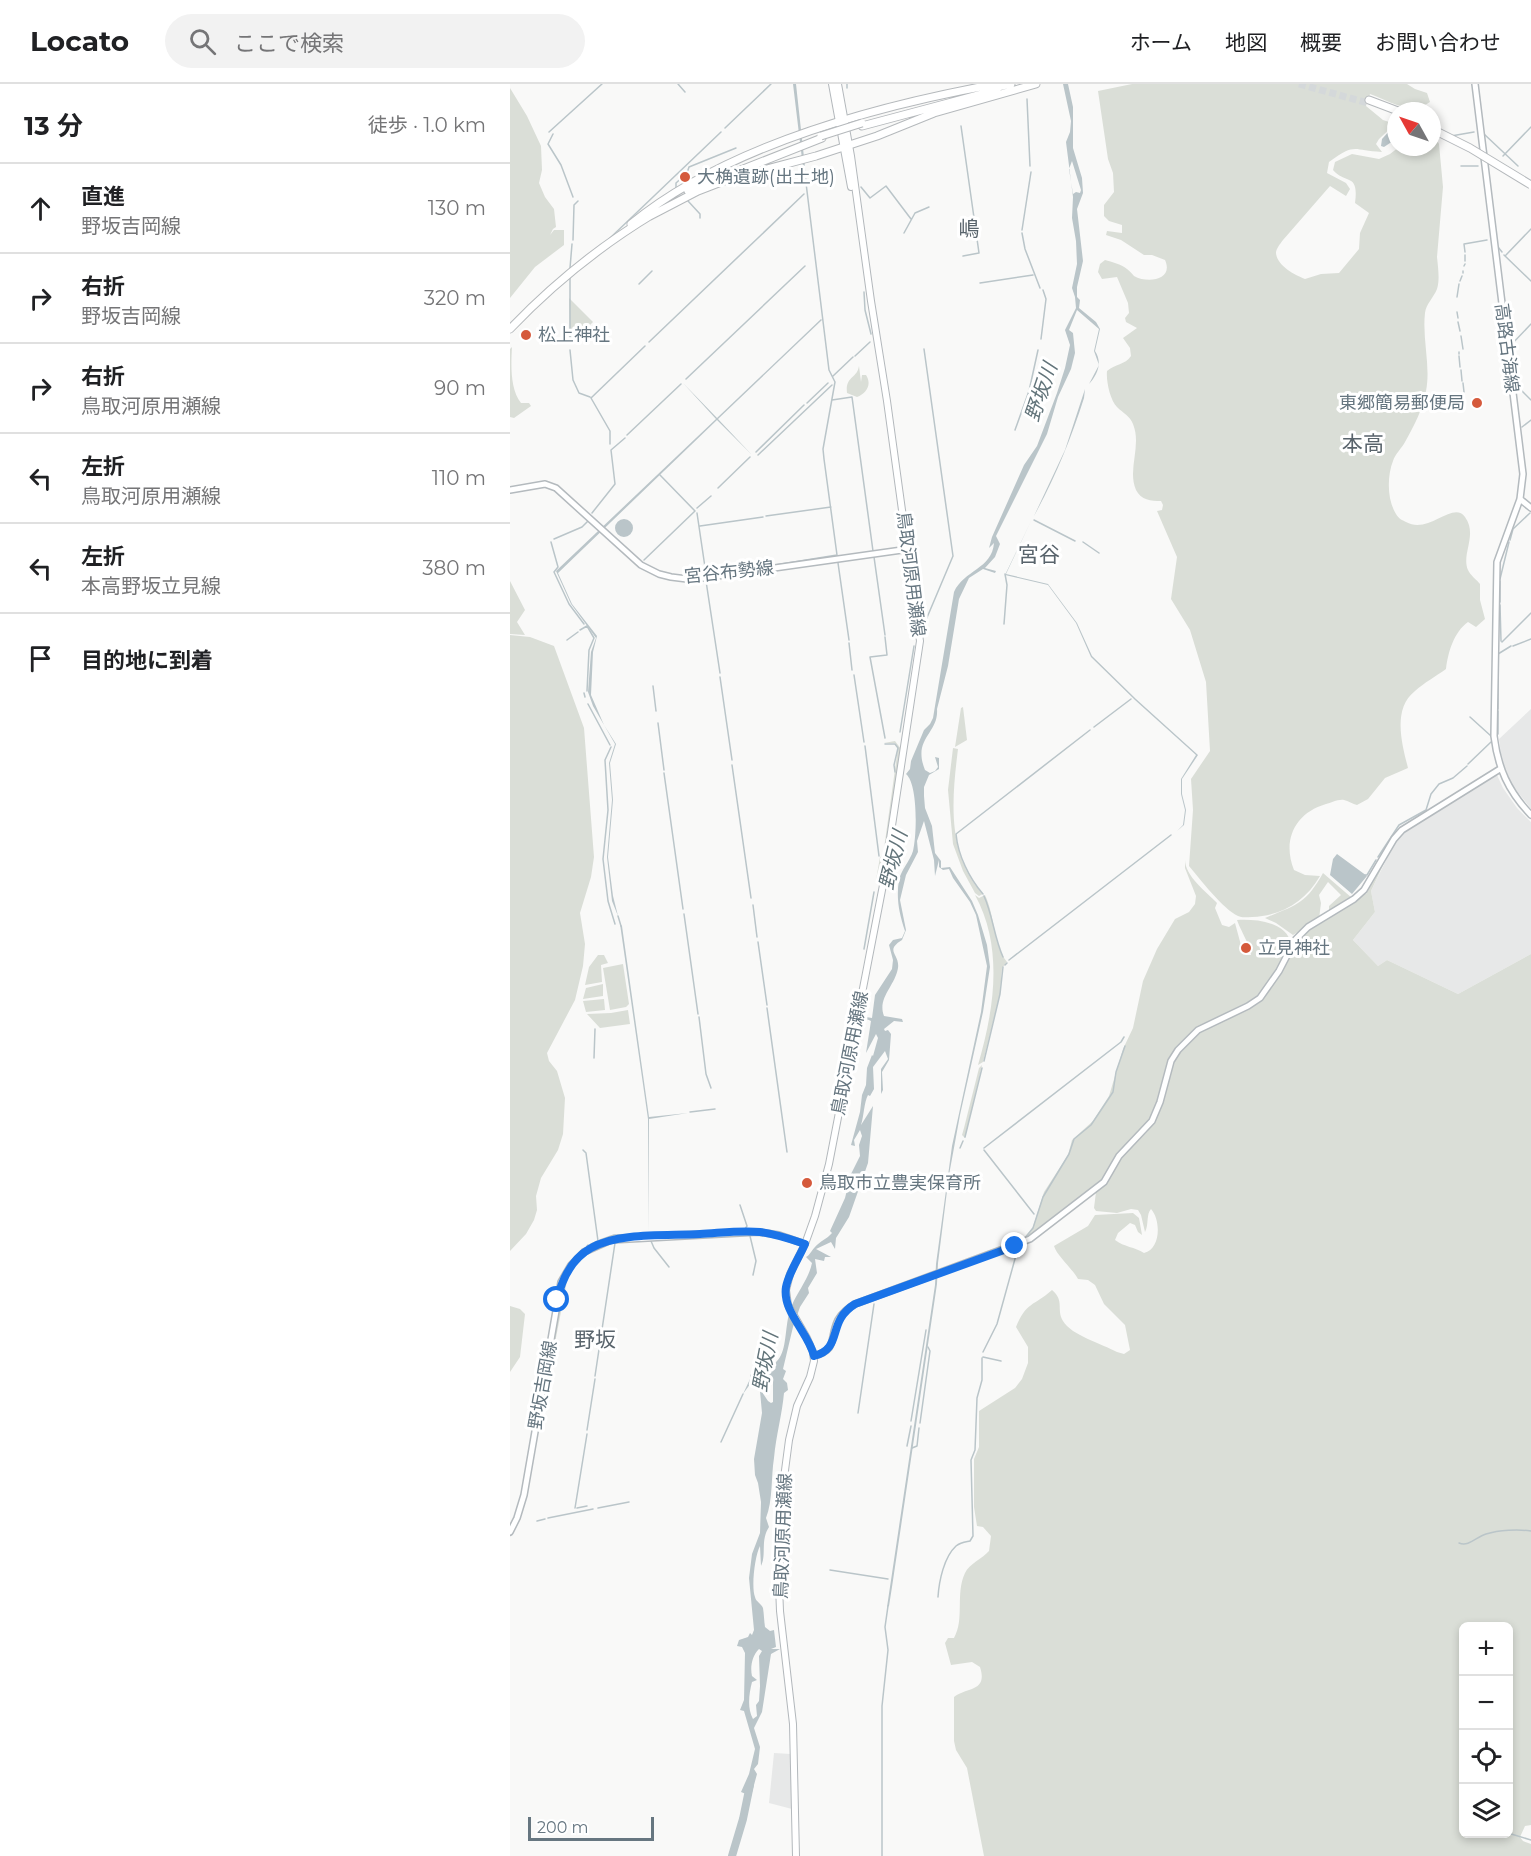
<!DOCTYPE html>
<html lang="ja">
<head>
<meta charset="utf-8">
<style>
	:root { --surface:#fff; --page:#f2f2f2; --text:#202124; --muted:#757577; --line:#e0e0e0 }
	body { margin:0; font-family:Montserrat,"Noto Sans JP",sans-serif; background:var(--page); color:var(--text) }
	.controls { position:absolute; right:18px; bottom:18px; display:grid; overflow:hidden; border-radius:9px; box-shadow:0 3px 9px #0003 }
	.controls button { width:54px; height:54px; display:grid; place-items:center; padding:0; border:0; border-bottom:2px solid var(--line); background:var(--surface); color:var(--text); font:30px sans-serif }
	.compass { position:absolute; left:877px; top:18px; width:54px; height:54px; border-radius:50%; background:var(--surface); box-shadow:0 3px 9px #0003; rotate:310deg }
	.scale { position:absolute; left:18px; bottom:15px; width:126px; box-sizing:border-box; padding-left:6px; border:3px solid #667680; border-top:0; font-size:16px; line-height:21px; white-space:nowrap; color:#667680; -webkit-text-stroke:4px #fff; paint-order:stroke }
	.stop { position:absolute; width:18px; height:18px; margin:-14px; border:4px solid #1a73e8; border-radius:50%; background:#fff }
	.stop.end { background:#1a73e8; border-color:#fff; box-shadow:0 2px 6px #0008 }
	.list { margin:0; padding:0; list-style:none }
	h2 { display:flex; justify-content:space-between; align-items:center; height:78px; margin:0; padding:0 24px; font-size:26px }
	h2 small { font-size:20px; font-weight:400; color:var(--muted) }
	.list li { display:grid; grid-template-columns:39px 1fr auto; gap:18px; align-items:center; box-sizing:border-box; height:90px; padding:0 24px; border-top:2px solid var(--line) }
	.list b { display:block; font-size:22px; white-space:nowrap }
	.list p { margin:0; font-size:20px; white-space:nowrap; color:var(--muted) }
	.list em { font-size:20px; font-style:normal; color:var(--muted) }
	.icon { flex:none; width:33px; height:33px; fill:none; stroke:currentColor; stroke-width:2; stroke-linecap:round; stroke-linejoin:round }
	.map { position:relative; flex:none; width:1021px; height:1772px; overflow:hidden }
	header { display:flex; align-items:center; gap:36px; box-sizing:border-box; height:84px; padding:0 30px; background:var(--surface); border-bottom:2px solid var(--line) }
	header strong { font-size:28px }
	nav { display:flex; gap:33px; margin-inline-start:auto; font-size:21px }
	.search { width:420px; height:54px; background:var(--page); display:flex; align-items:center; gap:15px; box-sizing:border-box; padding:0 21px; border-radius:33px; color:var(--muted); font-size:22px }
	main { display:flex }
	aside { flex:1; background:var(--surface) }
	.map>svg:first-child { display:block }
</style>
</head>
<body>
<header>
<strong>Locato</strong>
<div class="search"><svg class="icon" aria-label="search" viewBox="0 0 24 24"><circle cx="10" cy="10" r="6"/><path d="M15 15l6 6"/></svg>ここで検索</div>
<nav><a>ホーム</a><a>地図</a><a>概要</a><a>お問い合わせ</a></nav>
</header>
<main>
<aside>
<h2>13 分<small>徒歩 · 1.0 km</small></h2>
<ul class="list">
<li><svg class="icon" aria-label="ahead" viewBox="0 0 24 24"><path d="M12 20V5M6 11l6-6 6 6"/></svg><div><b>直進</b><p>野坂吉岡線</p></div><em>130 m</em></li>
<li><svg class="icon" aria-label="right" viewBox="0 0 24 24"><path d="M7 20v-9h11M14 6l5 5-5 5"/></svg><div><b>右折</b><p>野坂吉岡線</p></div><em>320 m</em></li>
<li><svg class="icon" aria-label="right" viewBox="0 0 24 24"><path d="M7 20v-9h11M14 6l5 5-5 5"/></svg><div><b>右折</b><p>鳥取河原用瀬線</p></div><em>90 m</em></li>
<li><svg class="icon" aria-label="left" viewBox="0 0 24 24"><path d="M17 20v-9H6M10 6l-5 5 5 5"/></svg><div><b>左折</b><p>鳥取河原用瀬線</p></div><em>110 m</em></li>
<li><svg class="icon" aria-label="left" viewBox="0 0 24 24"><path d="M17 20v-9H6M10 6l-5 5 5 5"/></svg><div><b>左折</b><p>本高野坂立見線</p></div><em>380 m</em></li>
<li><svg class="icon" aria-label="arrive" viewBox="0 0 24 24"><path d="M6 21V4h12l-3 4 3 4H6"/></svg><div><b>目的地に到着</b></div></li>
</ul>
</aside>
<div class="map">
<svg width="1021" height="1772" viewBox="0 0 1021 1772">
	<rect width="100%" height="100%" fill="#f9f9f8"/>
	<path fill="#e7e8e8" d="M1021 625V725L1003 702 992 678 989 655Z
		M987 691 993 704 1007 724 1021 738V870L948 910 877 876 868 882 843 856 865 828 861 807 885 758 894 749Z
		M264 1669 281 1670 282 1725 259 1719Z"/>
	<path fill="#daded7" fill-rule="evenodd" d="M622 0H897L905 5 917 9 920 18C900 32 880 17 860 10L856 22 873 36 885 40 869 55 866 60 872 68C842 67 847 58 819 78L817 89 836 99 840 105 836 112 820 102 773 156C770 160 766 165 766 169 767 182 785 191 795 195L811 190 829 189 849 165 850 149 859 129 845 119C849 88 836 101 823 86L825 78 842 70 869 75 880 70 889 63H922V53L926 54 929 60 933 103 927 173C928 183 930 196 927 205 924 213 916 220 915 229 912 255 921 282 916 307 913 325 904 342 895 358 892 364 885 370 883 377 877 392 877 416 886 430 889 435 892 436 896 438 919 451 943 416 955 433 968 451 951 470 958 486 960 491 967 496 970 500V516L975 535 966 543 958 538C944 548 938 568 936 585 926 592 914 599 905 607 882 625 892 660 898 684L875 694 858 715 847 721C843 720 838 717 834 716 828 715 821 719 816 720 785 729 772 756 784 786L795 791 810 792C795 818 771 832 742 833 737 833 732 834 728 832 714 826 689 794 679 782L683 726 681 695 700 667 696 598 680 546 661 515 667 473 647 427 652 426 653 421 651 417C641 417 631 416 626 406 617 385 632 362 623 340 620 332 613 329 607 323 600 316 596 297 597 287 605 280 615 281 621 272L620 264 613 254 627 244 616 238 615 234 619 229 618 219 607 193 592 195 588 188 590 180 595 176C602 178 611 180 617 185 620 187 622 190 624 192 638 200 664 196 655 176L642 171H634L611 156 596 151 597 147 612 149V141L599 137 594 132V121L604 108 603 89 598 75 588 7Z
		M0 4 17 32 31 62 32 86 29 99 35 113 44 125 46 143 43 145 40 151 44 146H54V161L25 183 0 214Z
		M59 214 83 238 64 257 60 258Z
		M2 263C1 281 0 305 11 319H19L21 322 4 334 0 333V265Z
		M349 282 351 298 352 291H356C362 300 357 309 347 313L337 309C335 292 347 295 349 282Z
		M0 497 15 526 7 538 15 551 0 550Z
		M0 551 20 553 44 562 74 644 84 773 81 793 70 829 75 860 73 882 65 916 37 969 39 977 47 987 55 1014 53 1050 48 1066 31 1094 26 1112 27 1126 24 1136 16 1150 0 1167Z
		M453 623 457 656 445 663 451 624Z
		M385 657 391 665 370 794 366 796 370 773 373 772 388 664 385 659H374Z
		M443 664 448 665C442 714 436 770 473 810L469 812 465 809 453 787 443 760 438 706Z
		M675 774C674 792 696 807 707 819L705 824 712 841 719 843 725 839 732 865 736 871H741C741 863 730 845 727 836 745 835 778 837 781 861L760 899 744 917 703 937 663 970 657 981 643 1031 632 1046 608 1069 593 1096 519 1154 512 1156 523 1143 534 1108 558 1071 562 1056 583 1037 599 1012 613 965 623 944 633 897 647 865 665 835 679 828 685 820 686 812 675 784Z
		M875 777 861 807 865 828 843 856 868 882 877 876 948 910 1021 870V1741L1015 1742 1010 1753 1013 1757 1021 1760V1772H474L457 1684 446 1666 444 1657V1613C457 1603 478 1608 470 1583L462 1578 441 1581 435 1559 438 1554H444C455 1535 445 1510 455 1489 459 1480 473 1474 479 1467L481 1452 473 1443 467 1442 464 1423V1375L469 1363V1327L505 1304 512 1295 518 1279V1263L506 1243C516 1218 524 1222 542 1206 555 1217 546 1225 553 1237 561 1251 592 1260 607 1268L614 1270 620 1266 615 1241 594 1220 585 1201 578 1196 568 1195C562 1184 547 1172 544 1162L578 1142 585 1131 623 1129 629 1134 632 1151 628 1148 625 1141 620 1139 608 1149 605 1156C614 1163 625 1163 634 1169 651 1165 651 1136 641 1125 636 1130 639 1141 635 1148L631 1131 628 1126 621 1125 607 1129 586 1127 584 1124 586 1108 596 1099 612 1071 637 1048 646 1036 662 980 672 966 692 947 749 919 763 900 793 849 841 819 852 810H856ZM954 1542H998V1750H954Z
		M813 789 842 814 826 825 819 826V822L831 811 818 798 809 811 811 819 809 835 783 851 766 839 755 834C786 821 796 820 813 789Z
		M465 811 469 814 475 811C485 832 483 860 497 878L492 884 490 910 473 978 468 981C484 926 494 864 465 811Z
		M88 871H94L98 879 91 881 92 898 75 901 79 883Z
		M113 880 119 920 116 923 100 926 93 884Z
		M93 900V912L73 915 76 904Z
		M94 915 95 926 76 928 73 917Z
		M118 926 120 940 90 944 77 930 101 929Z
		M338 928 343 930 329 1005 327 1004 341 931Z
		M472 981 455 1054 452 1051 454 1044 469 984Z
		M58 1192 43 1269 39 1283 52 1205Z
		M0 1222 10 1225 15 1230 10 1273 0 1288Z"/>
	<path fill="#bac5c9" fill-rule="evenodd" d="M283 0H286L297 101 295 100Z
		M553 0H558L563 23V64L572 94 573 109 567 125 573 177 567 203V213L570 216 569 224 586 238 590 245 585 267C593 279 587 291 579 300L589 281 584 267 589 245 567 226 559 246 563 249 565 269 561 285 548 313 537 350 486 452 490 460 485 473 475 484 486 487 485 489 473 485 459 494 449 515 438 582 427 625C429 650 402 654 415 686L420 689 425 687 428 683 425 673 429 674V685L419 691 414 703V712L415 724 422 742 425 769 431 777V784L440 783 462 817 468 831 477 861 480 883 473 928 450 1031 439 1091 428 1179 427 1200 382 1503 379 1522 377 1523 425 1201 426 1180 442 1062 471 928 477 882 466 831 460 818 443 794 439 785 433 786 429 783V776L425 792 424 776 414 737 407 757 408 768 396 791 390 816 396 846 392 856C374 867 390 870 388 884 385 902 367 914 374 932L392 935 393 938 384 937 374 945 375 947 378 946 381 950 379 976 372 988 373 1006 371 1010V985L378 975 375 967 363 983 364 1005 360 1012 358 1011C354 1018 354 1032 351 1041L363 1022 358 1079 339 1133 326 1154 325 1165 321 1158 306 1165 321 1173H315L314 1177 305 1175 307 1189 298 1204 299 1209 290 1223 283 1243 273 1285 276 1287 273 1295 277 1299 278 1306 274 1309C272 1331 266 1351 264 1374 261 1392 263 1417 256 1434L259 1443C250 1457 257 1470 251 1482L250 1462C245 1471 241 1503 245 1513 246 1518 251 1519 253 1524 254 1530 254 1537 255 1543L260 1547 264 1546 266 1563 261 1565H270L261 1570 252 1628 244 1644 250 1663 248 1680 244 1685 247 1690 241 1712 231 1708 239 1690 245 1665 234 1627 230 1626 234 1616 235 1569 232 1563 227 1562 229 1556 238 1553 240 1549 242 1551 244 1546 239 1494 242 1470 250 1449 251 1418 248 1399 245 1391 244 1375 252 1329 250 1307 243 1296 233 1310 240 1295V1290L258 1317 261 1319 263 1318V1297L257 1289C261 1281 268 1278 271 1271 277 1260 275 1236 282 1221 288 1207 299 1194 302 1179L296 1173C300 1171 301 1167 305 1163 310 1157 317 1155 322 1149L320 1147 335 1114 341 1090 350 1072 349 1061 352 1052 350 1046 344 1056 345 1062 341 1061 350 1028 352 1011 356 1001 357 984 362 971 363 972 368 954 366 950 356 969 361 937 350 932 362 934 365 911 382 885 383 876 379 861 383 856 392 854 395 847C389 829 386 814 389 796 391 786 400 777 403 767 407 751 408 700 396 690L400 685 401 677 414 646 420 640 423 634 444 508C454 486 482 485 484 459L479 464 482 453 514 381 527 362 547 309 555 284 560 261 555 246 566 224 565 213 562 204 567 180 566 157 562 134 563 113 556 58 560 48 561 37ZM562 77 571 106 570 109 566 108 563 110 559 85ZM249 1565 252 1567 249 1572 250 1602 249 1617 246 1621 247 1632 243 1635C237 1624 239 1610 242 1598L247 1596 242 1592C240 1583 242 1572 249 1565Z
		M884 42 886 55 874 63 871 62 872 55Z
		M311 235 312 236 208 335 242 371 207 336 48 489 62 520 87 552 83 568 81 611 94 641 106 660 100 679 103 716 98 773 103 812 108 832 102 817 97 773 102 716 99 679 105 660 83 622 78 608 81 568 86 554 61 520 46 487 206 335 173 299 207 334Z
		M575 305 574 314C561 355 545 394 524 432L555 366Z
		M105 444a9 9 0 1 1 18 0a9 9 0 1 1-18 0Z
		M522 435 496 490 538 500 567 539 582 572 626 615 688 671 672 695V710L676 726 674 741 667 747 673 741 675 726 671 710V695L686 671 625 616 581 573 566 539 538 501 495 491Z
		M827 770 857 792 842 810 820 791 823 775Z
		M110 840 112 842 139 1033 178 1029 139 1035 138 1149V1035Z"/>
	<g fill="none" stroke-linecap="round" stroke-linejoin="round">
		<path stroke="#bac5c9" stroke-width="1.5" d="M168 0 175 8
			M337 0V4
			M517 15 520 82
			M451 42 469 169 453 172
			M215 44 261 0
			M39 48 92 0
			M43 50 38 60 51 81 63 113
			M974 50 1008 82
			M941 52 964 48
			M993 72 1021 43
			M951 82H968
			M351 103 360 114 376 102 401 135
			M166 105V99L177 89 179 83 226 64
			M178 117 190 130V134
			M512 146 521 88
			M394 149 405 129 419 123
			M512 149 515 165 530 204
			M99 155 211 48
			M63 156 64 121 68 117
			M988 163 992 168
			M955 168 954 160 977 156
			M955 171V177
			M994 171 1021 197
			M996 171 1021 145
			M954 182 955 180
			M60 184 62 160
			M953 189V187
			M950 197 952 192
			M470 199 523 191
			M129 200 142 187
			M354 208 355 226 361 250
			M947 213 949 200
			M947 228 948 234
			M948 238 950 247
			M951 252 953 265
			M531 255 536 215 533 206
			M60 257V192
			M139 258 294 110
			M1000 262 1021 240
			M60 266 63 296 69 309 80 313
			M949 268V270
			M345 272 360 258
			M949 272 950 283
			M951 286 952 297
			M323 292 343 273
			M176 295 295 182
			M953 299 954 308
			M1005 300 1021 316
			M322 316 342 313 363 467
			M297 319 318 299
			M1012 343 1021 336
			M505 346 519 307 528 266
			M117 351 171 300
			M100 360V347L81 314 135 262
			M246 368 294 321
			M248 371 322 301
			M208 404 240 373
			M187 424 201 412
			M82 429 105 400 101 366 115 354
			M187 429 196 490 254 483
			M256 432 321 423
			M524 436 565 457
			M190 442 253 433
			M44 455 72 443 78 437
			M1000 456 1003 445 1020 429
			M41 458 48 483 44 488 59 520 74 540
			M573 458 589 469
			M364 473 375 551
			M134 476 185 427 150 391
			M328 479 339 556
			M265 481 327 471 314 375 313 365 325 298 319 286 296 99
			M990 495 999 458
			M196 497 210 589
			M990 518V497
			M990 521 991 557
			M494 540 497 501 495 490
			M413 543 443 472 414 265
			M70 546 77 542 84 554 79 566 77 607
			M57 556 68 548
			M992 558 1021 529
			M339 559 342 586
			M1003 562 1021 555
			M344 591 354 658
			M210 593 222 676
			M143 602 146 627
			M74 609 75 613
			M78 620 100 661
			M988 625V570L1001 562
			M960 633 981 652
			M148 639 154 686
			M584 643 621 615
			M390 648 404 562
			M988 650V627
			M375 654 360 573 377 571 375 553
			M375 660H385L388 664 384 681 385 688
			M355 662 369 772
			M101 663 95 676 98 726 93 775 98 817 105 840
			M958 680 981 658
			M222 681 241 814
			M154 689 173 825
			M868 773 889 741 916 726 921 710 929 700 943 694 957 682
			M855 791H857L866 776
			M473 810C459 794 448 771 446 750L580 646
			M474 812C483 832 484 853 493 873
			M243 821 247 853
			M174 830 188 930
			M108 832 111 842
			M248 858 257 921
			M354 865 364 808
			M499 876 661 751
			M495 881 497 879
			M257 924 277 1068
			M189 933 196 990 201 1004
			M84 974 85 945
			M474 977 490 910 493 883
			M180 1028 205 1025
			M455 1053 472 984
			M450 1064 453 1057
			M474 1064 611 958 614 953
			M73 1066 76 1069 88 1157 81 1160
			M474 1066 524 1130
			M196 1147 235 1145 237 1142 230 1121
			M157 1148 192 1147
			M139 1149H154
			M240 1152 246 1177 243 1191
			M515 1154 523 1144 533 1113 559 1070 564 1055 581 1041 603 1008 606 988 615 962
			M90 1156 104 1151 129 1150
			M141 1157 144 1164 159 1183
			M77 1162 78 1161
			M473 1268 487 1240 508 1164
			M473 1273 491 1277
			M85 1292 105 1159
			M348 1329 364 1220
			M401 1337 416 1246
			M410 1339 420 1267 418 1263
			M77 1346 85 1295
			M211 1358 233 1310
			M397 1362 401 1342
			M402 1364 407 1362 409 1344
			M65 1424 77 1350
			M67 1424 77 1422
			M88 1424 119 1418
			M38 1434 83 1425
			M27 1437 35 1435
			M949 1459C959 1463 966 1453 976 1450 989 1446 1008 1445 1021 1447
			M320 1486 378 1495
			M428 1513C429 1497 434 1473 446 1462 451 1458 455 1458 460 1457L463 1452 461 1376 465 1366 467 1314 472 1296V1274
			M998 1749 1021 1756
			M372 1772V1622L378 1566 375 1543 378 1522"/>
		<path stroke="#bac5c9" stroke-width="8" d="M222 1772 233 1735 240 1701"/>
		<path stroke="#d4d8da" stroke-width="7" stroke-dasharray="7 3.5" stroke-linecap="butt" d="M789 0 858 19"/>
		<defs>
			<path id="secondary" d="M965 0 1013 390 1010 415 987 478 984 652C988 684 998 707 1021 731
				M0 406 35 400 46 404 131 481 149 490 161 493 177 495 193 494 399 465
				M1010 415 1021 424
				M304 1272C328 1265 319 1255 328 1236 332 1229 338 1224 345 1220L520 1155 594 1098 609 1072 642 1037 650 1018 661 977 668 966 688 946 738 922 750 914 769 887 785 856 798 843 844 815 854 806 884 755 892 746 990 685
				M0 1448 7 1434 14 1411 51 1198 61 1181 74 1168 101 1156 248 1148 269 1151 295 1160"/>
			<path id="primary" d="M322 0 341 103
				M286 1772 283 1640 270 1527 269 1502 272 1409 279 1356 287 1322 300 1293 304 1277 303 1268 297 1254 278 1221 276 1206 280 1190 295 1160 305 1132 319 1080 373 801 410 557 377 317 361 217 341 72 328 0"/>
			<path id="highway" d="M483 4 501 0
				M859 16 888 27
				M352 42 487 6
				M208 95 312 54
				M178 107 211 91
				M140 132 188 107 219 95 306 72 367 52 424 29 526 0
				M121 140C217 61 366 22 486 0
				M0 245C43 200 90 162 143 130"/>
		</defs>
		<use href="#secondary" stroke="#b4babe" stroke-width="8"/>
		<use href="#primary" stroke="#b3b8bc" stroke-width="8"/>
		<use href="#highway" stroke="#b5b9bc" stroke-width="9"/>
		<use href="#secondary" stroke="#fff" stroke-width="5"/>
		<use href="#primary" stroke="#fff" stroke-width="6"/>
		<use href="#highway" stroke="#fff" stroke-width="7"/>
		<defs>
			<path id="highway-bridge" d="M922 45 960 64 1021 101
				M311 52 352 39"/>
		</defs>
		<use href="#highway-bridge" stroke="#b5b9bc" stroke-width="9" stroke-linecap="butt"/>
		<use href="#highway-bridge" stroke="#fff" stroke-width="7"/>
	</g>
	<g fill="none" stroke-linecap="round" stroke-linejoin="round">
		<path stroke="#1a73e8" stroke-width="8" d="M47 1216C52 1195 61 1175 81 1164 109 1148 158 1152 190 1150 210 1149 231 1146 250 1148 266 1150 280 1155 295 1160 289 1174 279 1188 276 1203 272 1228 299 1249 304 1272 334 1264 316 1238 345 1220L505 1162"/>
	</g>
	<g fill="#d55a3c" stroke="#fff" stroke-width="2">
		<circle cx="175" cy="93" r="6"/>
		<circle cx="16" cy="251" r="6"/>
		<circle cx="967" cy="319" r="6"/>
		<circle cx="736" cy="864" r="6"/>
		<circle cx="297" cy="1099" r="6"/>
	</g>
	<g text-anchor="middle" stroke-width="6" stroke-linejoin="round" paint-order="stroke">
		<g font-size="18" fill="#667680" stroke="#fff" text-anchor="start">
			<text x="187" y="99">大桷遺跡(出土地)</text>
			<text x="28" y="257">松上神社</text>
			<text x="955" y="325" text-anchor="end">東郷簡易郵便局</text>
			<text x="748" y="870">立見神社</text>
			<text x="309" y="1105">鳥取市立豊実保育所</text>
		</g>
		<g font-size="18" fill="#667680" stroke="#fff">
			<text transform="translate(997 264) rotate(83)" y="6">高路古海線</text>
			<text transform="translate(219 488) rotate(-6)" y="6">宮谷布勢線</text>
			<text transform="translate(401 490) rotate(83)" y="6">鳥取河原用瀬線</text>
			<text transform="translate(340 969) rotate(-79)" y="6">鳥取河原用瀬線</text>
			<text transform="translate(33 1301) rotate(-80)" y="6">野坂吉岡線</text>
			<text transform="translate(273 1452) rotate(-88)" y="6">鳥取河原用瀬線</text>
		</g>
		<g font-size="20" font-style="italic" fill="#62747a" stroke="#fff">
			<text transform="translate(531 308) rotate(-71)" y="7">野坂川</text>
			<text transform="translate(383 776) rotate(-76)" y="7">野坂川</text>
			<text transform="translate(255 1278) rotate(-79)" y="7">野坂川</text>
		</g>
		<g font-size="21" fill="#59646c" stroke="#fff">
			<text x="459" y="152">嶋</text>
			<text x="853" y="367">本高</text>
			<text x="529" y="478">宮谷</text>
			<text x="85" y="1263">野坂</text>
		</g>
	</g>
</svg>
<div class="controls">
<button>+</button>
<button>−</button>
<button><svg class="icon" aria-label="locate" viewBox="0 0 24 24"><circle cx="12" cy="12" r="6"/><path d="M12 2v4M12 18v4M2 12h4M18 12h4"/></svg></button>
<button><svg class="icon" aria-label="layers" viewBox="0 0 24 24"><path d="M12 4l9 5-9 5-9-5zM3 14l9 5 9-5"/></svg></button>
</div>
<svg class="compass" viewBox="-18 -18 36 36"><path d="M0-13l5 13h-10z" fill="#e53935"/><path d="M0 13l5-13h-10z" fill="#757577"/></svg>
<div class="scale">200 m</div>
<div class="stop" style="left:47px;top:1216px"></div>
<div class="stop end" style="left:505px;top:1162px"></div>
</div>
</main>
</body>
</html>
